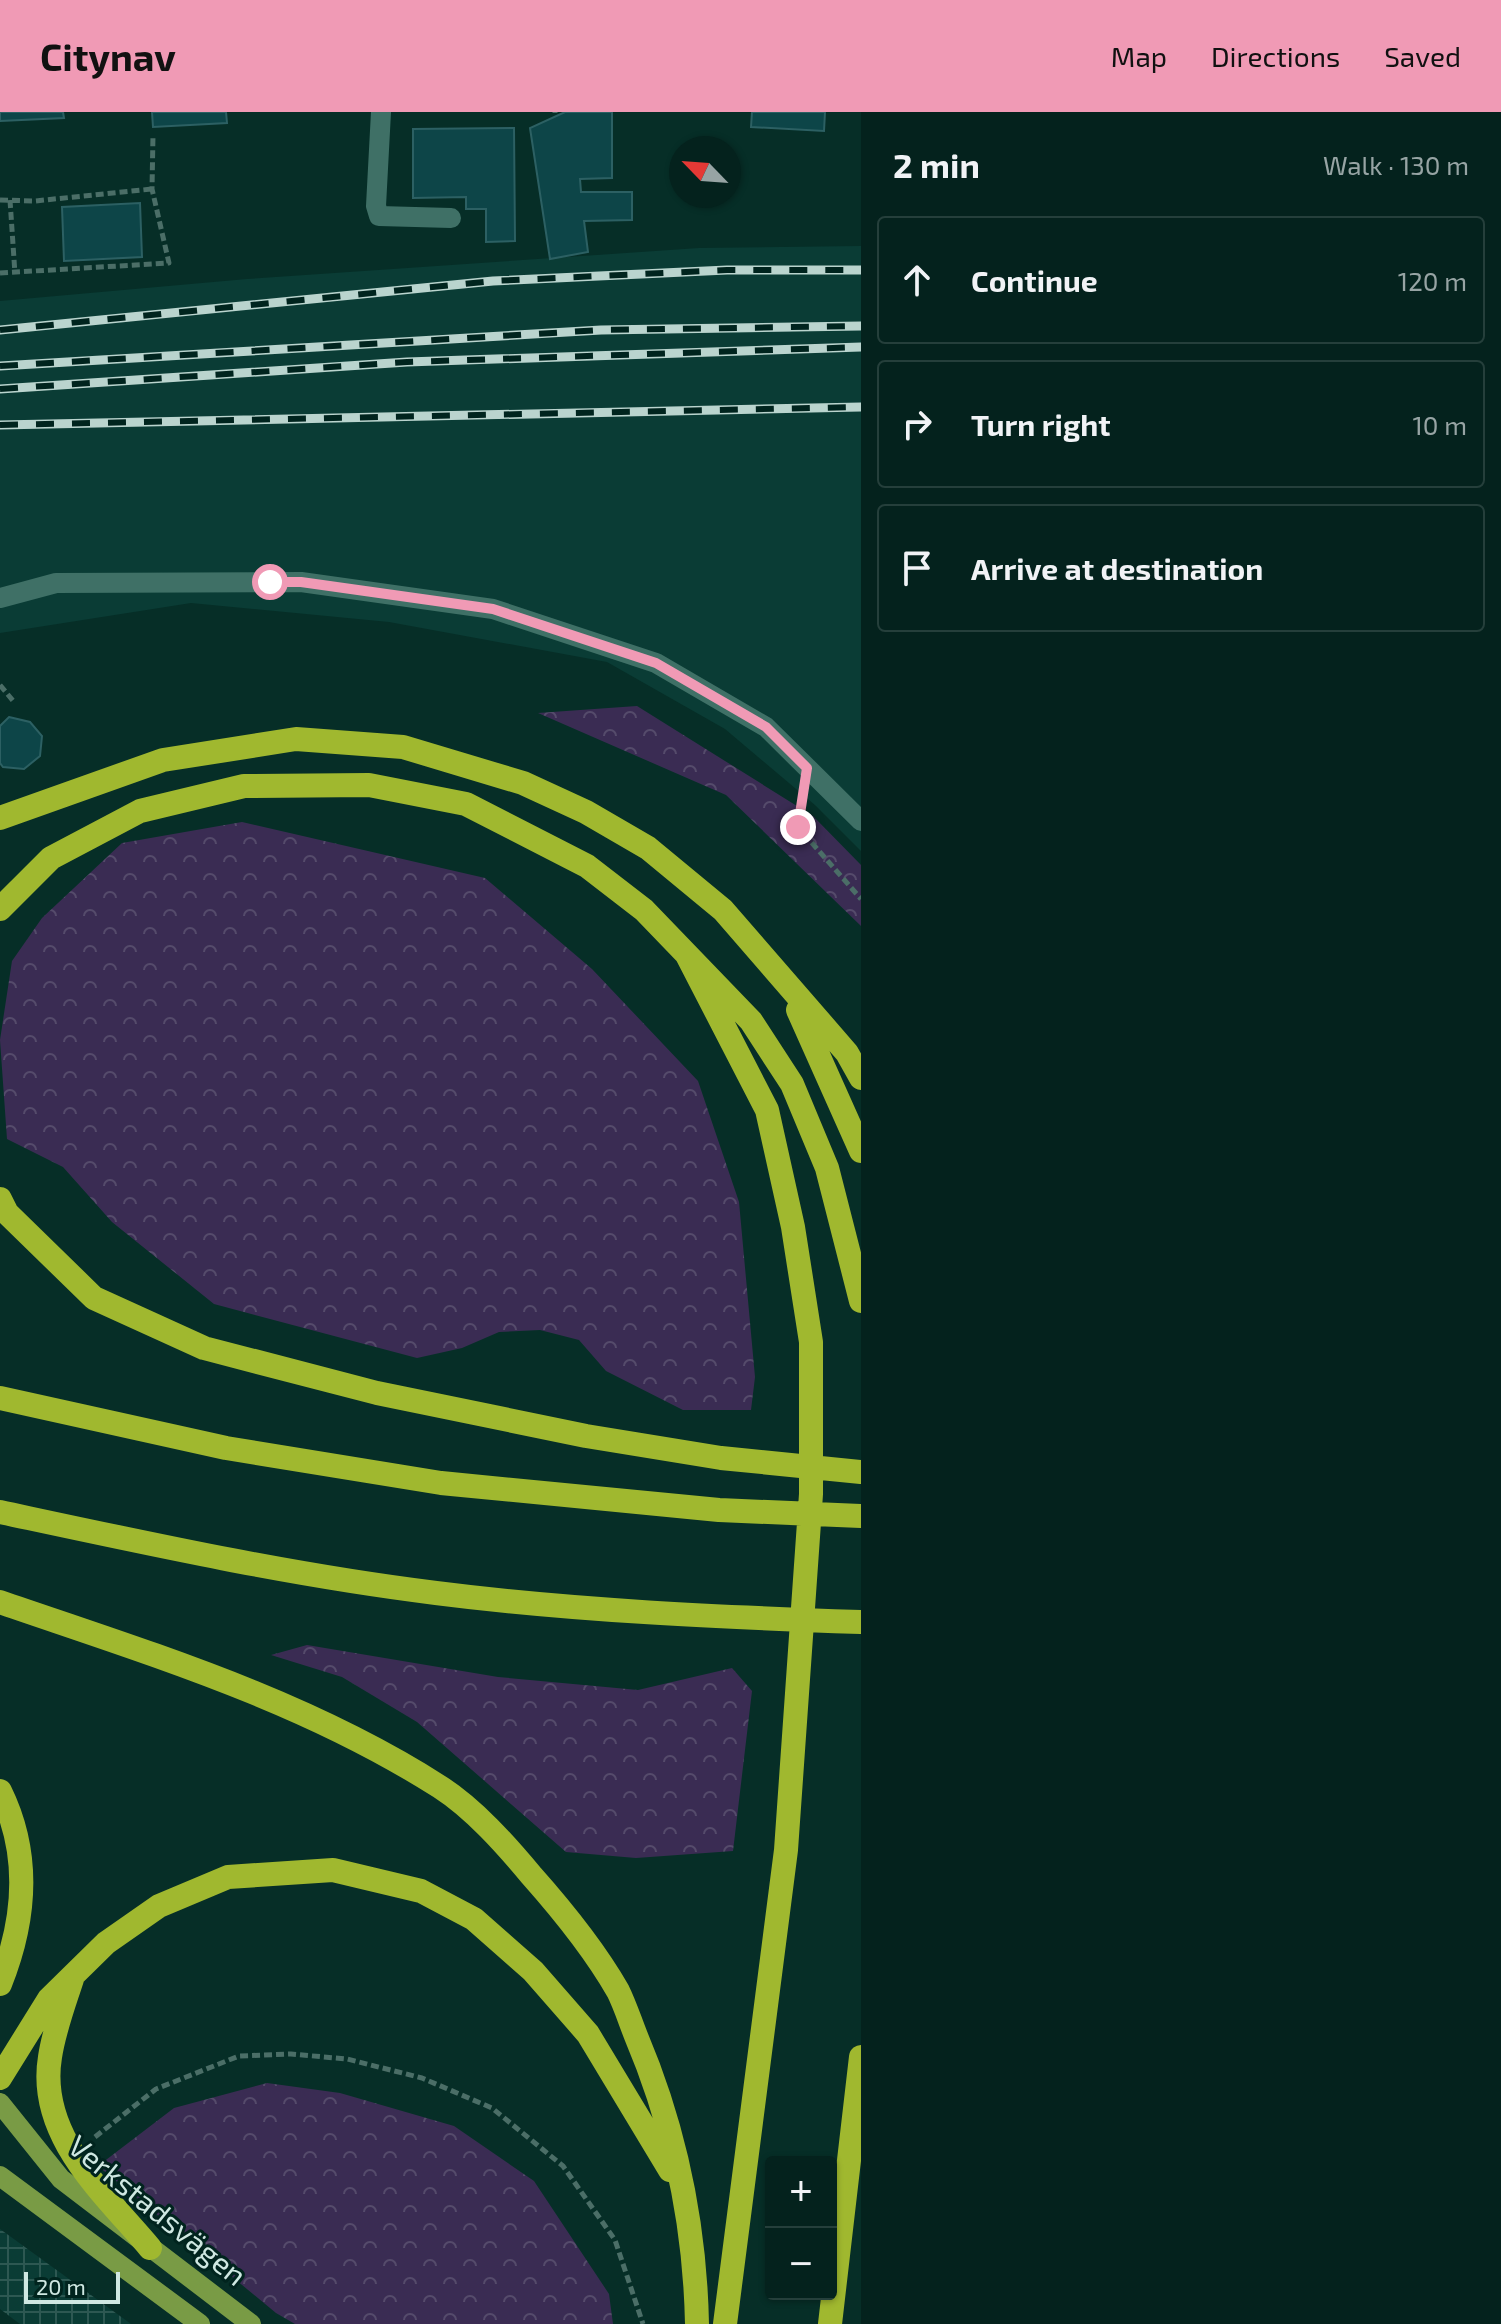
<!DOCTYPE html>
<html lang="en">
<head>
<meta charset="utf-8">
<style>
	:root { --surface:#04221d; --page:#0d2a26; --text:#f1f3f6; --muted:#97a4a4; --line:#253f3b; --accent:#f09ab5 }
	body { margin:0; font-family:"Exo 2",sans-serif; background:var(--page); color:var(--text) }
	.controls { position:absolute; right:24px; bottom:24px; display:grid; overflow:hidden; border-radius:8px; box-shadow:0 2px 6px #0004 }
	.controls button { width:72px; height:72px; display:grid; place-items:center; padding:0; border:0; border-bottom:2px solid var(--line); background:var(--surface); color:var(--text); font:40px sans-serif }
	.compass { position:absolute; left:669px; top:24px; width:72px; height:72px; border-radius:50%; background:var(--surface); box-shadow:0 2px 6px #0004; rotate:295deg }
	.scale { position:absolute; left:24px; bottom:20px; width:96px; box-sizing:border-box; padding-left:8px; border:4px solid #cfe8e2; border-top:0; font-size:22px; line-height:28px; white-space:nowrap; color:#cfe8e2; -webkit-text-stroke:6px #00241e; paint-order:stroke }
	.stop { position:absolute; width:24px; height:24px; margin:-18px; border:6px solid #f09ab5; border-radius:50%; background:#fff }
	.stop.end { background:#f09ab5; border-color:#fff; box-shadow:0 2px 8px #0008 }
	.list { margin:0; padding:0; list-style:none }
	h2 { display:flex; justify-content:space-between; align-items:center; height:104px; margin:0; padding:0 32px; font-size:34px }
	h2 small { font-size:26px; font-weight:400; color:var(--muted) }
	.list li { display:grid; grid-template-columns:52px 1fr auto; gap:24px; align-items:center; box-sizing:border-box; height:128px; margin:0 16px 16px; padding:0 16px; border:2px solid var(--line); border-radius:8px }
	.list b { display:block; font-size:30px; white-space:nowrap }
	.list em { font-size:26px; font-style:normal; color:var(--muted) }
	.icon { flex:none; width:44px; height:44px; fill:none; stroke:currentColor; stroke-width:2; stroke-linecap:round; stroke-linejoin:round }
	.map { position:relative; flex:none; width:861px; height:2212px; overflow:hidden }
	header { display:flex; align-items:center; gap:48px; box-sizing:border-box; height:112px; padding:0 40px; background:var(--accent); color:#111 }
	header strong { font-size:38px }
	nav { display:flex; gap:44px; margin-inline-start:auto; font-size:28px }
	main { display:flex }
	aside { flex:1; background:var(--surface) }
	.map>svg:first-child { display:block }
</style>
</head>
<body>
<header>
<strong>Citynav</strong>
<nav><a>Map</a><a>Directions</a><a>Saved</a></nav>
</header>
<main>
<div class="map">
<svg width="861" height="2212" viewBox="0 0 861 2212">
	<defs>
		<pattern id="industrial-grid" width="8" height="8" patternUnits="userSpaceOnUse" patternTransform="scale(2)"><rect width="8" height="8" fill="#0a3c35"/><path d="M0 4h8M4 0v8" fill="none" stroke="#2d5852"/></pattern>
		<pattern id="forest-crowns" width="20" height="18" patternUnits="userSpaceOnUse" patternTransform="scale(2)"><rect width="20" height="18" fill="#3a2c53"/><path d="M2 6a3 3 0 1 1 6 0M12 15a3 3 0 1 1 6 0" fill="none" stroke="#554b6b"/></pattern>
	</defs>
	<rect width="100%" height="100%" fill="#062e27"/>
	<path fill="#0a3c35" d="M861 134V739L815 693 725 617 607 550 389 510 191 491 0 521V189L247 167 699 136Z"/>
	<path fill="url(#industrial-grid)" d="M0 2117 131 2212H20L0 2197Z"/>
	<path fill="url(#forest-crowns)" d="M637 594 813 704 861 753V814L726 683 538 601Z
		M242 710 485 766 592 857 698 969 739 1090 755 1265 751 1298H683L606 1259 579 1228 540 1218 499 1220 462 1236 417 1246 214 1192 112 1110 63 1055 7 1027 0 928 12 849 42 806 122 731Z
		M307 1533 498 1565 638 1578 732 1556 752 1579 733 1739 636 1746 566 1740 417 1610 342 1565 271 1543Z
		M267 1971 340 1981 454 2014 534 2069 609 2182 613 2212H295L276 2201 98 2054 174 1996Z"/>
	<path fill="#0d4548" stroke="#2c6063" stroke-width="2" d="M0 0H63L64 6 0 9Z
		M152 0H226L227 11 153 15Z
		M565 0H612V66L580 67 581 80H632V108L584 109 588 140 550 147 530 16Z
		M752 0H825L824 19 751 15Z
		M514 16 515 129 486 130V97H466V85L413 86V17Z
		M140 91 142 145 64 149 62 95Z
		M9 605 30 610 42 624 40 644 24 657 3 655 0 651V614Z"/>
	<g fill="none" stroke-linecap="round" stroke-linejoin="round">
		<path stroke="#4b6e67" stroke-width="5" stroke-dasharray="8 4" stroke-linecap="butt" d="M555 0V1
			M0 88 35 89 152 77
			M10 88 15 162
			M0 161 169 151 152 77 153 23
			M0 573 14 590
			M802 688 798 715 861 787
			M95 2025 156 1977 239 1944 291 1942 347 1947 422 1966 492 1996 563 2054 615 2128 643 2212"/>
		<path stroke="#3f7066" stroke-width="20" d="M381 0 376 94 379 104 451 106
			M0 486 56 471 301 470 493 497 656 551 766 615 861 709"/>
		<path stroke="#799b45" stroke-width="20" d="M0 1991 61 2067 251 2212
			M0 2064 200 2212"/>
		<path stroke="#a0b82f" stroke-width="24" d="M0 706 163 648 296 627 403 635 523 671 586 700 648 736 723 798 847 941 861 966
			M0 797 51 746 140 699 244 674 369 673 466 692 587 754 644 798 751 909 792 972 827 1056 861 1189
			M687 843 767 998 793 1115 811 1230V1382L786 1738 725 2212
			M798 898 861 1039
			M0 1087 7 1101 94 1186 204 1236 377 1281 586 1324 721 1346 861 1360
			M0 1286 226 1336 441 1371 719 1398 861 1404
			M0 1400C145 1431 290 1463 436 1481 577 1499 720 1505 861 1510
			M0 1490C151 1542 304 1588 440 1675 474 1697 505 1732 531 1763 563 1799 594 1837 618 1879 625 1893 630 1909 636 1924 675 2016 695 2112 697 2212
			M0 1679C31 1742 26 1807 0 1872
			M72 1867C64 1892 54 1918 50 1945 37 2024 104 2081 150 2136
			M0 1966 49 1887 106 1831 159 1794 228 1765 333 1758 421 1779 474 1807 533 1859 588 1922 670 2058
			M830 2212 861 1945"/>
		<defs>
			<path id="rail" d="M0 218 493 169 727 158H861
				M0 254 601 218 861 214
				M0 277 407 250 861 235
				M0 313 861 295"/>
		</defs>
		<use href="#rail" stroke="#bad4ce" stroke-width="9"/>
		<use href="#rail" stroke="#00241e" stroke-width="6" stroke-dasharray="18" stroke-linecap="butt"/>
	</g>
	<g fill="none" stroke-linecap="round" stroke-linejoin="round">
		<path stroke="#f09ab5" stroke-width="10" d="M270 470H301L493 497 656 551 766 615 807 656 798 715"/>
	</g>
	<g text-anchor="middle" stroke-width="6" stroke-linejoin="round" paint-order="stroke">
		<g font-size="30" fill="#cfe8e2" stroke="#00241e">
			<text transform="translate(157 2099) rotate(39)" y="10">Verkstadsvägen</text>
		</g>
	</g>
</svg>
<div class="controls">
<button>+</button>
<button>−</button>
</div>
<svg class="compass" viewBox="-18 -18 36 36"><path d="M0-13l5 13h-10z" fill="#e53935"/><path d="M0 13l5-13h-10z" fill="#97a4a4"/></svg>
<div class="scale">20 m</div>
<div class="stop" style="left:270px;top:470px"></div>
<div class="stop end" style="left:798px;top:715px"></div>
</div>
<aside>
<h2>2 min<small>Walk · 130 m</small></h2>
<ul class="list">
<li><svg class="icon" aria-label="ahead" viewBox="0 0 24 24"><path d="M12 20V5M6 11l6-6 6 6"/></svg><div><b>Continue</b></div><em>120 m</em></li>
<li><svg class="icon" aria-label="right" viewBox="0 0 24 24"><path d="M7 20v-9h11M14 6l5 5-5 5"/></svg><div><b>Turn right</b></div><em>10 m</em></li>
<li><svg class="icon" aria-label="arrive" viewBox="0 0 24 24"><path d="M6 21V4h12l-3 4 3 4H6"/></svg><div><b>Arrive at destination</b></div></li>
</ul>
</aside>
</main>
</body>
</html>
